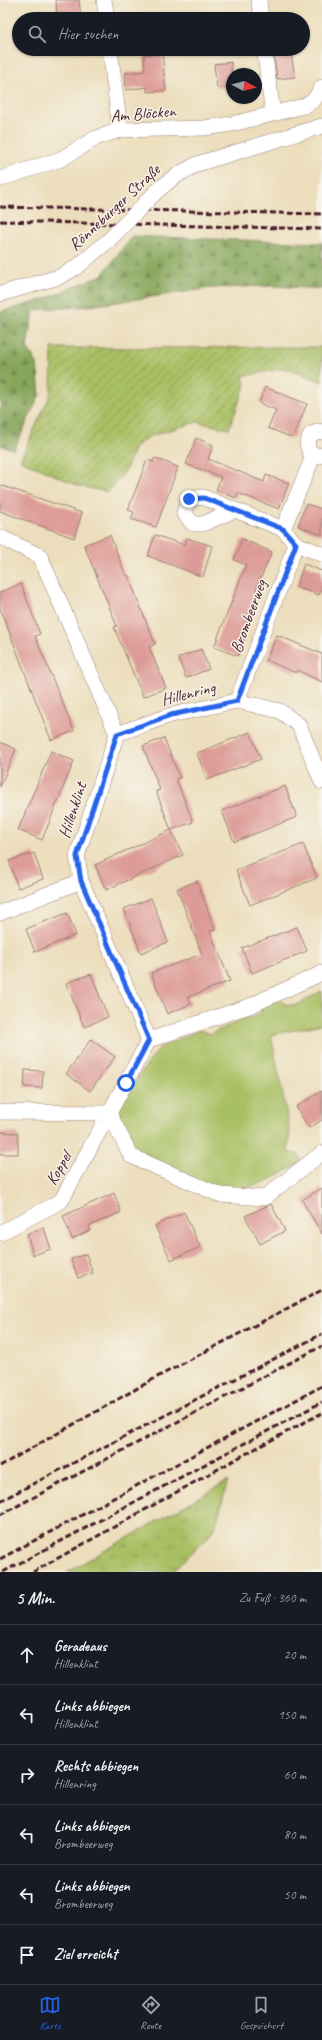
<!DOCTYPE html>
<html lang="de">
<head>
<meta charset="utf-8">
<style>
	:root { --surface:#171b24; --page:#242831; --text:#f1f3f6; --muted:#9ea1a6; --line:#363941; --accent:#2563eb }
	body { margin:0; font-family:Caveat,sans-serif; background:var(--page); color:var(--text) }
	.compass { position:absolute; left:226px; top:68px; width:36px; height:36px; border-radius:50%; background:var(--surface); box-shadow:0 1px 3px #0004; rotate:97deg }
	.stop { position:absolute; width:12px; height:12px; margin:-9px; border:3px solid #2563eb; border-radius:50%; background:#fff }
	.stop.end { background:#2563eb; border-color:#fff; box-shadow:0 1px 4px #0008 }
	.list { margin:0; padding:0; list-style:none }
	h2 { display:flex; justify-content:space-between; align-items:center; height:52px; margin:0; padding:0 16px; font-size:17px }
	h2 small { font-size:13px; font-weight:400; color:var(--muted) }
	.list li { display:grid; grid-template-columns:26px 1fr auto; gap:12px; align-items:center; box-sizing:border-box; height:60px; padding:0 16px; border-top:1px solid var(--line) }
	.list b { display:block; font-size:15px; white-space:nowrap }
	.list p { margin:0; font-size:13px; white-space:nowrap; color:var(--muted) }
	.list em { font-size:13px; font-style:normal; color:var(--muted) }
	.icon { flex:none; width:22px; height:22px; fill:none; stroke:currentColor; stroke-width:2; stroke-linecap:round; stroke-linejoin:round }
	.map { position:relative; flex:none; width:322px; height:1572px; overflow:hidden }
	.search { position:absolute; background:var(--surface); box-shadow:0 1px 3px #0004; left:12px; right:12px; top:12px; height:44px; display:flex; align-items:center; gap:10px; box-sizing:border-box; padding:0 14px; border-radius:22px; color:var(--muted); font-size:15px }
	.sheet { height:412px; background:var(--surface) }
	nav { display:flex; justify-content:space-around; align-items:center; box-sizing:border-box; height:56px; border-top:1px solid var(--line); background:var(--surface); font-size:11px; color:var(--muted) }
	nav a { display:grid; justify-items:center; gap:2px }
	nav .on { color:var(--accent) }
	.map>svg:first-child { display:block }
</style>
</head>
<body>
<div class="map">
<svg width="322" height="1572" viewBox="0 0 322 1572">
	<defs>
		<pattern id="grass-tufts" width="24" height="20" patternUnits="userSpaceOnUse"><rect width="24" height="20" fill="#a9bf64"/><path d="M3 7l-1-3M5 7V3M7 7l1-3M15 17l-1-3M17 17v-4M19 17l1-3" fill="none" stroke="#8c9b53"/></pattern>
		<pattern id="forest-firs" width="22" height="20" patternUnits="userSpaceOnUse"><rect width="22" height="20" fill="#86a65a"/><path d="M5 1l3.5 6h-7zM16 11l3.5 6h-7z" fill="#70874b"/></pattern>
		<pattern id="garden-furrows" width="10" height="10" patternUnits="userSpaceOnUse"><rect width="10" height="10" fill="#a9bf64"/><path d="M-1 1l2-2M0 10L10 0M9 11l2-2" fill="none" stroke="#8c9b53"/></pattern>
	</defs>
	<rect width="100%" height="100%" fill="#f7f3e8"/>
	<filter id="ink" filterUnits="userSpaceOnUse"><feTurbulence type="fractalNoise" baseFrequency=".025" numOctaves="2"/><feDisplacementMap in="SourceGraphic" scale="8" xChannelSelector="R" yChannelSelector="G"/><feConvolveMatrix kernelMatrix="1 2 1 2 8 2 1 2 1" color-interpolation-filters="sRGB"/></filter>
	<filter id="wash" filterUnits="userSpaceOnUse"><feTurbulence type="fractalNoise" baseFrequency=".012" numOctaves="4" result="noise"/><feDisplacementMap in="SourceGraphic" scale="16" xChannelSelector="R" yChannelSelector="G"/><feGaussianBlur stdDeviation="0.9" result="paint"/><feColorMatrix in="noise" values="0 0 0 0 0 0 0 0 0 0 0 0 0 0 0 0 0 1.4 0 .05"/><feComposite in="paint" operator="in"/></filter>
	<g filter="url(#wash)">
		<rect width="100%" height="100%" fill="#ecdebc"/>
		<path fill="url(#grass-tufts)" stroke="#7a6f48" d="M228 1481 214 1531 172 1572H67Z"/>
		<path fill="url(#forest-firs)" stroke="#686242" d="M132 236 322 243V289L271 286 212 288 90 306 34 310 27 347 37 363 40 394 14 450 0 445V312L42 300 102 275Z"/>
		<path fill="#a9bf64" stroke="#7a6f48" d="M322 991V1024L271 1035 290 1131 288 1153 298 1154 302 1161C279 1177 245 1195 216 1189 188 1183 161 1163 136 1149L127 1141 113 1119 118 1106 160 1047 200 1030 210 1034 235 1023 238 1013 245 1011 248 1019 260 1014 263 1002 276 998C296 1014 303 999 322 991Z"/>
		<path fill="url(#garden-furrows)" stroke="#7a6f48" d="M322 347V382L286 368 243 376 245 386 229 429 197 422 150 436 135 447 126 470 108 492 79 486 20 460 51 393 52 348Z"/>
		<g id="blocks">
			<path fill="#dd9b97" d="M56 0H79L81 19H57Z
				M162 53 166 91 147 92V87L126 90 125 73 145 71 144 55Z
				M291 53 295 77 277 79 274 56Z
				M231 62 232 87 217 88 214 64Z
				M265 387 307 404 293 438 268 428 276 410 259 403Z
				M196 438 213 445 208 459 264 482 266 475 289 483 279 509 238 493 236 498 216 490 221 477 186 464Z
				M155 458 178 467 156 527 131 519 134 512 128 510 147 460 153 462Z
				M0 485 82 513 74 538 0 511Z
				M306 504 322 509V535L298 526Z
				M110 535 126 576 128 575 155 644 149 647 166 688 143 697 114 627 117 626 84 545Z
				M155 535 185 545 187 538 212 546 203 577 148 556Z
				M242 539 272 552 256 589 259 590 244 629 247 630 238 656 214 647 246 565 234 560Z
				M304 564 322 571V587L319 595 296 587Z
				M21 584 40 634 35 636 74 731 51 740 0 608V592Z
				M277 635 322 654V682L297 670 296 673 266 660Z
				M201 649 209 669 186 678 178 658Z
				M250 732 261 759 207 780 197 753Z
				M164 738 180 778 176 779 193 822 171 830 156 791 160 790 143 746Z
				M0 742 16 749 0 787Z
				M51 751 74 761 42 840 18 830Z
				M285 786 297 817 234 842 222 811Z
				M171 830 183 855 106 890 95 865Z
				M303 844 317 878 250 905 236 870Z
				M34 853 43 879 18 888 9 861Z
				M197 881 215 930 210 931 230 981 188 997 191 1004 167 1014 151 973 202 954 177 889Z
				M151 898 168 942 141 953 124 909Z
				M67 913 76 935 35 952 26 929Z
				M297 927 307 951 252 973 242 948Z
				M91 974 108 1017 84 1027 66 983Z
				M91 1039 115 1057 90 1091 66 1074Z
				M25 1070 43 1071 42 1088 24 1087Z
				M322 1091V1120L309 1128 296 1107Z
				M0 1132 18 1133V1154H0Z
				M322 1188V1234L302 1200Z
				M114 1193 121 1212 89 1226 91 1230 72 1239 63 1216Z
				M271 1204 285 1231 260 1244 245 1216Z
				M184 1212 200 1247 171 1260 155 1226Z
				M44 1228 51 1249 33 1255 27 1234Z
				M86 1254 93 1273 78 1278 71 1259Z"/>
		</g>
	</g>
	<g filter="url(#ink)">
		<use href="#blocks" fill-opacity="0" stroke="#9b7e74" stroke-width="1"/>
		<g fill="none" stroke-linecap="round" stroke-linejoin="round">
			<defs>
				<path id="minor" d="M104 0 107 19
					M259 0 261 19
					M110 49 120 130
					M264 49 273 114
					M0 179 61 159 96 138 120 130 204 128 232 124 304 106 314 100 322 87
					M156 192 174 177 197 164 322 126
					M0 294 59 277 77 267 109 240
					M322 432 319 431 310 435 307 444 310 453 319 456 322 455
					M235 510 203 497 189 499 184 513 193 524H203L235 510 283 529 296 544
					M283 529 314 454
					M0 537 40 556 117 734 77 856 81 881 149 1040 61 1201 0 1233
					M237 701 296 544 322 554
					M117 734 171 715 237 701 280 711 299 725 322 782
					M0 913 81 881
					M149 1040 252 1005 322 973
					M0 1112 109 1113 131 1156 220 1195 264 1198 322 1153"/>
			</defs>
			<use href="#minor" stroke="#9b7e74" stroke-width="16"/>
			<use href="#minor" stroke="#fff" stroke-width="15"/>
			<path stroke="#4a1f2b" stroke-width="3" stroke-dasharray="6 3" stroke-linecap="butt" d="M0 207 322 214
				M0 221 322 229
				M0 1466 159 1376 322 1290
				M0 1501 322 1334
				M0 1515 322 1346
				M0 1559 322 1386
				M3 1572 322 1402
				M33 1572 238 1458 322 1413"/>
			<defs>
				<path id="minor-bridge" d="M109 240 156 192"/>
			</defs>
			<use href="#minor-bridge" stroke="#9b7e74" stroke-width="16" stroke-linecap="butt"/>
			<use href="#minor-bridge" stroke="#fff" stroke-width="15"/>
		</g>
	</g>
	<g fill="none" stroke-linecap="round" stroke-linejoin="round" filter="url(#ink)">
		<path stroke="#2563eb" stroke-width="5" d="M126 1083 149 1040 81 881 77 856 117 734 171 715 237 701 296 544 283 529 204 498 189 499"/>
	</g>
	<g text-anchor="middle" stroke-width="3" stroke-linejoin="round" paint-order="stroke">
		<g font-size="17" fill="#4a1f2b" stroke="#f7f3e8">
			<text transform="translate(143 113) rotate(-5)" y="6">Am Blöcken</text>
			<text transform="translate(114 207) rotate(-43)" y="6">Rönneburger Straße</text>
			<text transform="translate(248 616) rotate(-70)" y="6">Brombeerweg</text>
			<text transform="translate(188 693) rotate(-14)" y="6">Hillenring</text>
			<text transform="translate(72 810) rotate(-72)" y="6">Hillenklint</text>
			<text transform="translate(58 1168) rotate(-61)" y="6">Koppel</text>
		</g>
	</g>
</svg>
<svg class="compass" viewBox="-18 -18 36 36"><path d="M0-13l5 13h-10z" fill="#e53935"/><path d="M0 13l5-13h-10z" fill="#9ea1a6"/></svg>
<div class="stop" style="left:126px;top:1083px"></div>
<div class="stop end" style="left:189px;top:499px"></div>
<div class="search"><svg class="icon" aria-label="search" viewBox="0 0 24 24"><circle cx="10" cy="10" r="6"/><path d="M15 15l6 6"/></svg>Hier suchen</div>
</div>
<section class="sheet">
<h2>5 Min.<small>Zu Fuß · 360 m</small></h2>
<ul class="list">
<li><svg class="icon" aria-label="ahead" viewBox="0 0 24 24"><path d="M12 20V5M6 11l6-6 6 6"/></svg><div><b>Geradeaus</b><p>Hillenklint</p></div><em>20 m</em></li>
<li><svg class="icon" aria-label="left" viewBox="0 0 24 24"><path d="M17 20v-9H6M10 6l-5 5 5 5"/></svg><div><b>Links abbiegen</b><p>Hillenklint</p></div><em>150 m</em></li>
<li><svg class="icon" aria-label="right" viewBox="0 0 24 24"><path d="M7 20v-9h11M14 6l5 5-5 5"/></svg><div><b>Rechts abbiegen</b><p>Hillenring</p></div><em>60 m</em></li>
<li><svg class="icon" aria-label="left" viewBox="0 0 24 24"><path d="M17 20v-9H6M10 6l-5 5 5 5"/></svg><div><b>Links abbiegen</b><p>Brombeerweg</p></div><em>80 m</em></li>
<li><svg class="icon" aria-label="left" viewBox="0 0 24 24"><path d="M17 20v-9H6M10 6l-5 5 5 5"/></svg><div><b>Links abbiegen</b><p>Brombeerweg</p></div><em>50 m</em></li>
<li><svg class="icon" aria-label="arrive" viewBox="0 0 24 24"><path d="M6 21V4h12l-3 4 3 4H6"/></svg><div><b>Ziel erreicht</b></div></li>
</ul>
</section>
<nav>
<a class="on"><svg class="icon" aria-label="map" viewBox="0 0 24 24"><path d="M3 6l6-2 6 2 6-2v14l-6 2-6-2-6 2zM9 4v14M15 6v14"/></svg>Karte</a>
<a><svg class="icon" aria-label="directions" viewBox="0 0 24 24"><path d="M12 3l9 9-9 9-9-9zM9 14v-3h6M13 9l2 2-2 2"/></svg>Route</a>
<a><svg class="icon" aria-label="saved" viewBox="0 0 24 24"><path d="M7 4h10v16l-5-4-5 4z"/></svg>Gespeichert</a>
</nav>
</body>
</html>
